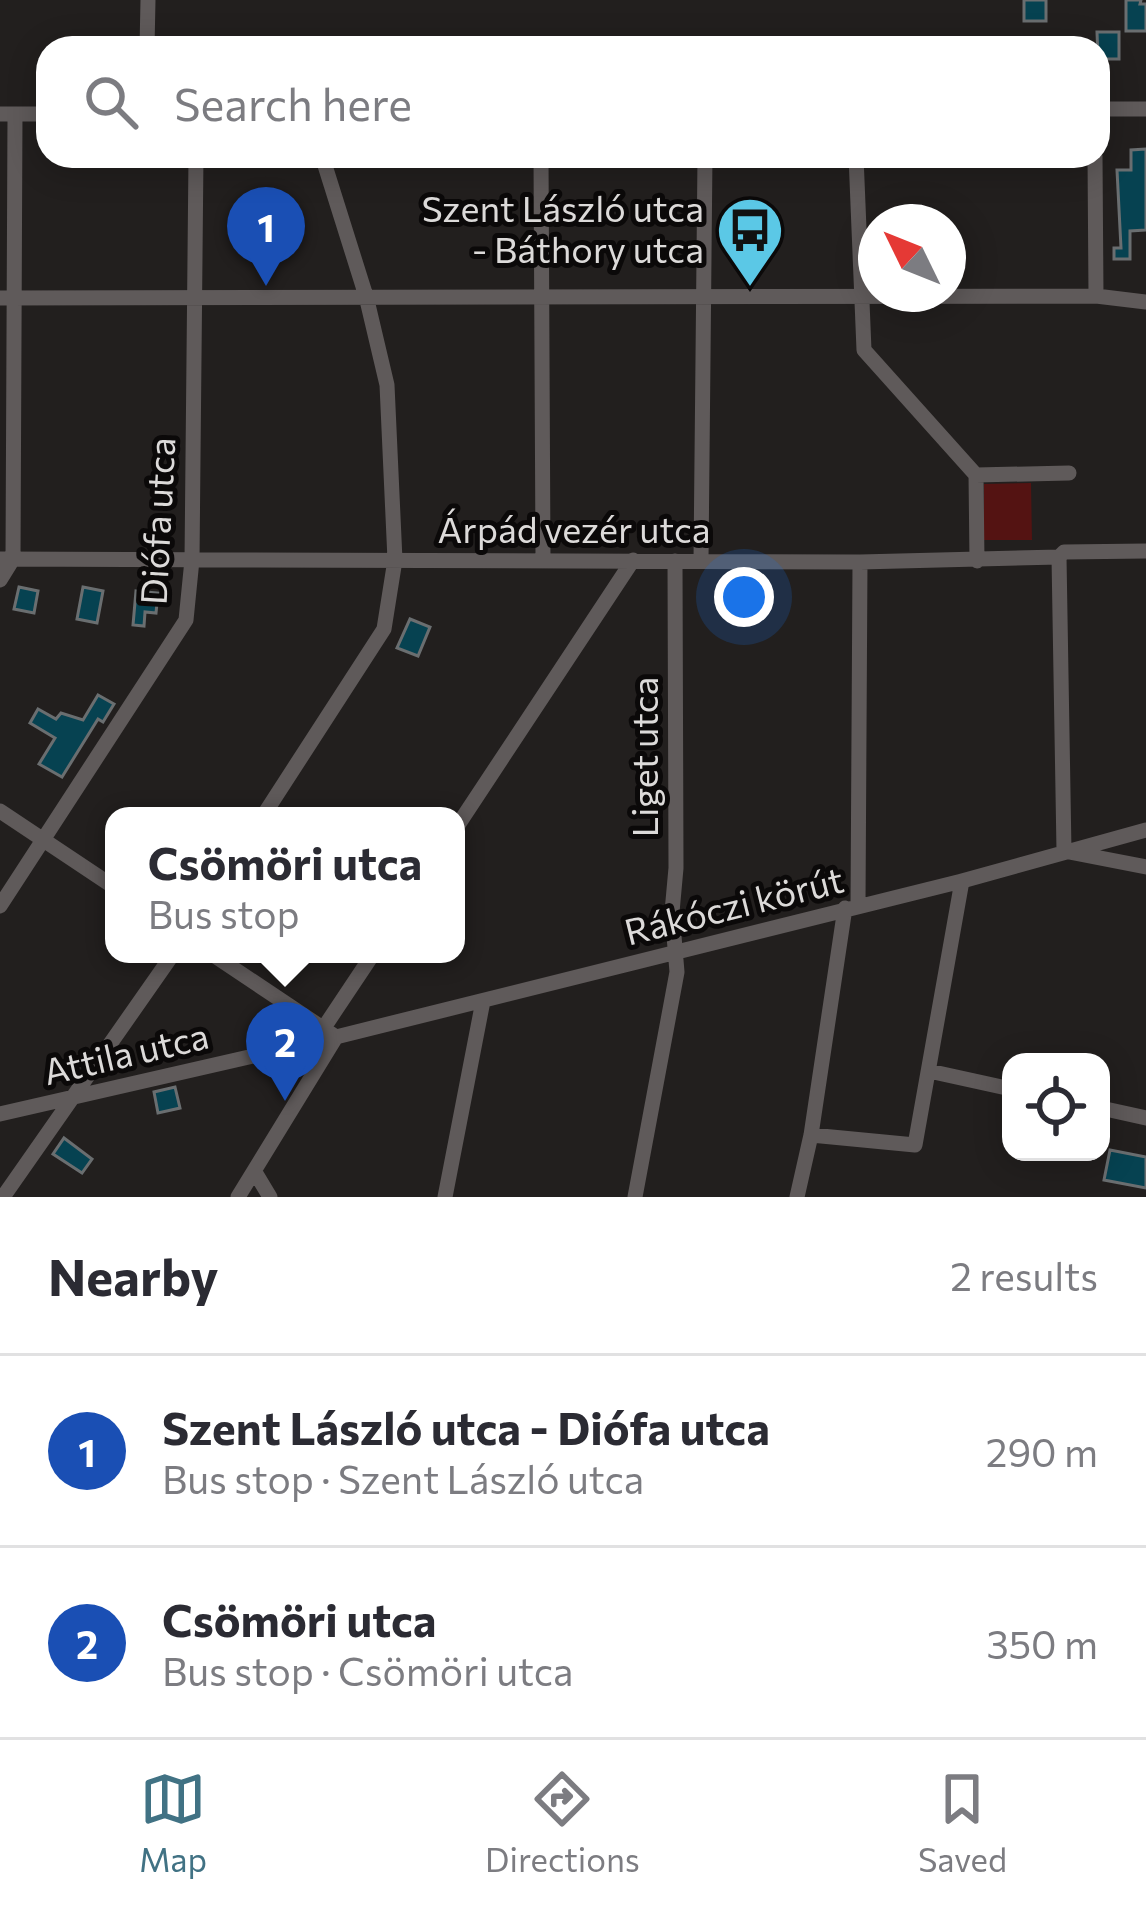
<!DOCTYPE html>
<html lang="en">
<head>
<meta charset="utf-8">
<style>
	:root { --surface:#fff; --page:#f2f2f3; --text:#2b2b33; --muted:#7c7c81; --line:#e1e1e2; --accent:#417284 }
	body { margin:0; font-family:Commissioner,sans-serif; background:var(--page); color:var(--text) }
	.controls { position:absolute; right:36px; bottom:36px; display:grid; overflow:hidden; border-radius:24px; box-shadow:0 6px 30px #0003 }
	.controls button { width:108px; height:108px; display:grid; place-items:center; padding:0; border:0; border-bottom:3px solid var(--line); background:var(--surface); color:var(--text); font:60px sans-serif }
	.compass { position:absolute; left:858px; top:204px; width:108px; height:108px; border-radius:50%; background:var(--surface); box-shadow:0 6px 30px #0003; rotate:313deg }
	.you { position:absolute; left:744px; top:597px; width:42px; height:42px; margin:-30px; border:9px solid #fff; border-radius:50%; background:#1a73e8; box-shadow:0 0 0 18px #1a73e833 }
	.badge { display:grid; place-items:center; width:78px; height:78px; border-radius:50%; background:var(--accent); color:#fff; font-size:39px; font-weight:700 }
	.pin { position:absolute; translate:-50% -99px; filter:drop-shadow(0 3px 6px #0008) }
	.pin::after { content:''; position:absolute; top:63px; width:42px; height:36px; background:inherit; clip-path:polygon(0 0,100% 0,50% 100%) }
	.popup { position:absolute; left:105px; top:807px; width:360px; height:156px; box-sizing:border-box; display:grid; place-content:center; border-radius:24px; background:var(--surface); filter:drop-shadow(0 3px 9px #0005); font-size:39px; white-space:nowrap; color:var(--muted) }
	.popup b { font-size:45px; color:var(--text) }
	.popup::after { content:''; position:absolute; left:50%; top:100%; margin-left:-24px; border:24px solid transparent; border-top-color:var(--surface) }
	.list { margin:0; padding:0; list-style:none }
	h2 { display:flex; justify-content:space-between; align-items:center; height:156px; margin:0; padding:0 48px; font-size:51px }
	h2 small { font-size:39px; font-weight:400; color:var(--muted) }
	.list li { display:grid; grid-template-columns:78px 1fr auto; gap:36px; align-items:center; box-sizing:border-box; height:192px; padding:0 48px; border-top:3px solid var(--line) }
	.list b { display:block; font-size:45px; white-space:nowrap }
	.list p { margin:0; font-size:39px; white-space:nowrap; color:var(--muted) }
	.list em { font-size:39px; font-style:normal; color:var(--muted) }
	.icon { flex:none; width:66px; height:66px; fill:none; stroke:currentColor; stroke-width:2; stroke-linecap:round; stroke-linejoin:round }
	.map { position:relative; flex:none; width:1146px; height:1197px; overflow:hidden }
	.search { position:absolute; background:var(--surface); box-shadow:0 6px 30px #0003; left:36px; right:36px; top:36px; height:132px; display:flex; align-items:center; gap:30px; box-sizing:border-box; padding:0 42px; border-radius:36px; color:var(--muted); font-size:45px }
	.sheet { height:540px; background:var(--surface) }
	nav { display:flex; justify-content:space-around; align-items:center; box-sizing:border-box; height:168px; border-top:3px solid var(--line); background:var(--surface); font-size:33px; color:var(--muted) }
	nav a { display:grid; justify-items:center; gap:6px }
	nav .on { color:var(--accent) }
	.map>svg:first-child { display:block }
</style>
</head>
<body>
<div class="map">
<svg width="1146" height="1197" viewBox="0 0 1146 1197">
	<rect width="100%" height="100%" fill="#221f1e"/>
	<path fill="#541312" d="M1031 483 1032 540H984V484Z"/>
	<path fill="#064251" stroke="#6a6e70" stroke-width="3" d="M1024 0H1046V21H1024Z
		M1126 0H1141L1140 4H1146V31H1126Z
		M1097 32H1119V59H1098Z
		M1146 149V230L1130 231V259H1114V248H1121L1117 170H1131V150Z
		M19 587 38 591 34 613 14 609Z
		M83 587 103 591 97 623 77 619Z
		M136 591 158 593 156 613 145 612 144 626 133 625Z
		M410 619 430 627 418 656 397 648Z
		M98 695 114 704 103 722 98 719 62 777 39 764 55 738 30 723 38 709 56 719 61 713 83 720Z
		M175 1087 180 1108 158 1113 154 1092Z
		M64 1138 92 1159 82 1173 53 1154Z
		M1110 1150 1146 1157V1188L1104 1180Z"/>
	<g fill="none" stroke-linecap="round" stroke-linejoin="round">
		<path stroke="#5f5a5a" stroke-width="15" d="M147 48 148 0
			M1098 109H1146
			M0 114H48
			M541 156 543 559
			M856 156 864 350 976 475 977 561
			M1095 156 1096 296
			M0 298 1096 296 1146 302
			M976 475 1069 473
			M1059 557 1064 851 1146 867
			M0 559 860 562 1059 557 1064 552 1146 551
			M701 560 705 156
			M0 580 13 559 15 114
			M0 811 114 887
			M263 816 384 629 395 560 387 385 366 296 322 156
			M456 828 633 560
			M858 905 860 562
			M0 906 186 620 192 560 196 156
			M212 954 336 1037
			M323 1029 373 954
			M929 1071 1011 1089
			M1101 1108 1146 1118
			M0 1114 336 1037 962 881 1146 830
			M811 1135 915 1145 962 881
			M255 1172 270 1197
			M3 1197 173 954
			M238 1197 336 1037
			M445 1197 483 1001
			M635 1197 677 972 672 912 676 868 675 561
			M797 1197 811 1135 845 908"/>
	</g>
	<defs>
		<symbol id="bus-pin" viewBox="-11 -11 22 30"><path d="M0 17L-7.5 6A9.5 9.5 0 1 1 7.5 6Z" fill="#5bc8e6" stroke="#0b0909"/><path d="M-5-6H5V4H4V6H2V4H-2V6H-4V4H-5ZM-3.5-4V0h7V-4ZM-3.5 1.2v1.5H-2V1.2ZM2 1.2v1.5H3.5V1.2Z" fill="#111"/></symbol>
	</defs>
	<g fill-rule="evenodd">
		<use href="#bus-pin" x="712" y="192" width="76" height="104"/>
	</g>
	<g text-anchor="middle" stroke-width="10" stroke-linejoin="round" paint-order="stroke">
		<g font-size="36" fill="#dcdad9" stroke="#0b0909" text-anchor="end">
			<text x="704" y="222">Szent László utca<tspan x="704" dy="41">- Báthory utca</tspan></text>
		</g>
		<g font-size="36" fill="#dcdad9" stroke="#0b0909">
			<text transform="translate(158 521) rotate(-87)" y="13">Diófa utca</text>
			<text x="574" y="543">Árpád vezér utca</text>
			<text transform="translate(645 757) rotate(-90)" y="13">Liget utca</text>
			<text transform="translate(734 906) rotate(-14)" y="13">Rákóczi körút</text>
			<text transform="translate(126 1054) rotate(-13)" y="13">Attila utca</text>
		</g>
	</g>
</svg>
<div class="controls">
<button><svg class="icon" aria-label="locate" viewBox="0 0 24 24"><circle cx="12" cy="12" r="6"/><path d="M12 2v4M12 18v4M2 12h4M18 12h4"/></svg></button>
</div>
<svg class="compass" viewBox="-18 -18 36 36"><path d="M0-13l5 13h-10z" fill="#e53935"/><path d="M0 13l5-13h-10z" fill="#7c7c81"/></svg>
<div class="you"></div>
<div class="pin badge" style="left:266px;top:286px;background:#1a4fb4">1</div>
<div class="pin badge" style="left:285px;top:1101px;background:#1a4fb4">2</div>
<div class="popup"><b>Csömöri utca</b>Bus stop</div>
<div class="search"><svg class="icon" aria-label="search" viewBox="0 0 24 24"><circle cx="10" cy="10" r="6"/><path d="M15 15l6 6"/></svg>Search here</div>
</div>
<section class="sheet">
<h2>Nearby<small>2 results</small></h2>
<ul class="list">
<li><span class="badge" style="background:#1a4fb4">1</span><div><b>Szent László utca - Diófa utca</b><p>Bus stop · Szent László utca</p></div><em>290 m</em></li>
<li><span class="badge" style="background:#1a4fb4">2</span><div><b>Csömöri utca</b><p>Bus stop · Csömöri utca</p></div><em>350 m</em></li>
</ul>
</section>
<nav>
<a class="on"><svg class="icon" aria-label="map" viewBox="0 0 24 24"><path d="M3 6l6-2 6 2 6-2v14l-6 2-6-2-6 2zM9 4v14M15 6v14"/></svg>Map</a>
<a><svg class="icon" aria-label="directions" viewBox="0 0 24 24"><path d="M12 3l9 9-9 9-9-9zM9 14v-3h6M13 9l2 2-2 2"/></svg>Directions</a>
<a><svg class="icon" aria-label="saved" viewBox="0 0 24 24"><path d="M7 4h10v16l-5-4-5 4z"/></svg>Saved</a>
</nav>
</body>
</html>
